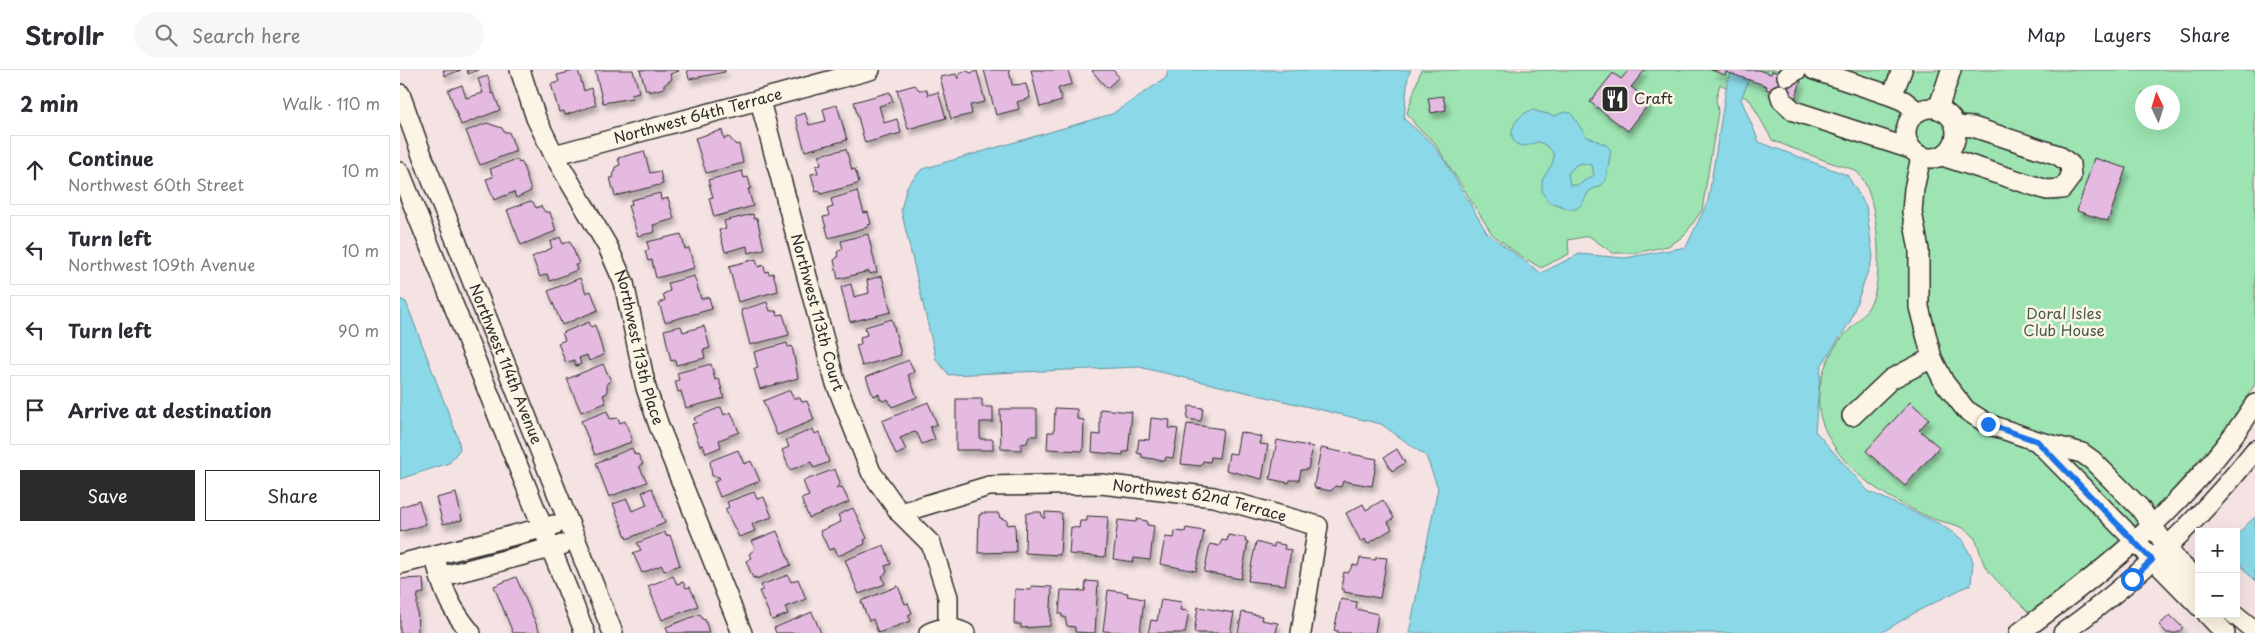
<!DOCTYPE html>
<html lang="en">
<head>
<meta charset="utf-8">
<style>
	:root { --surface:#fff; --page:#f7f7f7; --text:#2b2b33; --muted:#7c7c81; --line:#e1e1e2; --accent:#2b2b2b }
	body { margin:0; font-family:"Playpen Sans",sans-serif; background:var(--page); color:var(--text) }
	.controls { position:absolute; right:15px; bottom:15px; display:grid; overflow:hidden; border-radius:0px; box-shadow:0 5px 20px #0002 }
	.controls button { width:45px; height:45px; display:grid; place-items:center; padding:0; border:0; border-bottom:1px solid var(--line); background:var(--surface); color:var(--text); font:25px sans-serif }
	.compass { position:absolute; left:1735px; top:15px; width:45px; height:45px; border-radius:50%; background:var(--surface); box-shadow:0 5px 20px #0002; rotate:356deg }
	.stop { position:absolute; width:15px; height:15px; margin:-11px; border:4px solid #1a73e8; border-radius:50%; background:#fff }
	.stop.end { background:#1a73e8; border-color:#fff; box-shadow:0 1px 5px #0008 }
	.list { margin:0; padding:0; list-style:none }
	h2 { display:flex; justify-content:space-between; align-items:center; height:65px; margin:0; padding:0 20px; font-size:21px }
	h2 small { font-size:16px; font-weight:400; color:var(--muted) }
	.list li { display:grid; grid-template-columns:32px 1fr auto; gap:15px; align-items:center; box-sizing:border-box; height:70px; margin:0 10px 10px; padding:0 10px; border:1px solid var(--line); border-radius:0px }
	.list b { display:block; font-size:19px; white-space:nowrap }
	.list p { margin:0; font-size:16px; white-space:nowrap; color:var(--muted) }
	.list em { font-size:16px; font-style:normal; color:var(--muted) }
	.actions { display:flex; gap:10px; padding:15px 20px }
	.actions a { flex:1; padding:11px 0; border:1px solid var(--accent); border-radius:0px; text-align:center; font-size:18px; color:var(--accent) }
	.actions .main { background:var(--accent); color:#fff }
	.icon { flex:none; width:28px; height:28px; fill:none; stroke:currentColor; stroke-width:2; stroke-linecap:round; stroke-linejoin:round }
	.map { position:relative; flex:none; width:1855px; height:563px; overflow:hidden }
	header { display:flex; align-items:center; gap:30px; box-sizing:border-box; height:70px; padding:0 25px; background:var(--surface); border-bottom:1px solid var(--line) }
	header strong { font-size:24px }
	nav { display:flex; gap:28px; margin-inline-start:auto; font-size:18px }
	.search { width:350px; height:45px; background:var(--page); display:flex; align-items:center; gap:12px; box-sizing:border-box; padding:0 18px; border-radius:28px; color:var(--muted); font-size:19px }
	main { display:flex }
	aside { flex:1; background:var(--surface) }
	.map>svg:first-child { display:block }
</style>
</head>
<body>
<header>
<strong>Strollr</strong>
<div class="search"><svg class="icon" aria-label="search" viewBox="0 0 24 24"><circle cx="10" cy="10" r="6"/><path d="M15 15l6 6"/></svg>Search here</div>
<nav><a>Map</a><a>Layers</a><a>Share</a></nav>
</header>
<main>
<aside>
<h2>2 min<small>Walk · 110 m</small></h2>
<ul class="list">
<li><svg class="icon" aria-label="ahead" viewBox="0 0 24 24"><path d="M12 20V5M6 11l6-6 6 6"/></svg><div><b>Continue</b><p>Northwest 60th Street</p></div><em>10 m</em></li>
<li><svg class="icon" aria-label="left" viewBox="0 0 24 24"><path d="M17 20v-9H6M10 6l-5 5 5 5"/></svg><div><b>Turn left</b><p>Northwest 109th Avenue</p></div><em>10 m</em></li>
<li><svg class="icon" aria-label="left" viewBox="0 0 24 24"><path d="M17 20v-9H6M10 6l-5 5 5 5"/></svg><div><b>Turn left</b></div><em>90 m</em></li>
<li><svg class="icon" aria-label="arrive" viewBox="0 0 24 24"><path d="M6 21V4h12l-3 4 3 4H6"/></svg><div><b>Arrive at destination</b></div></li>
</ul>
<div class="actions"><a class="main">Save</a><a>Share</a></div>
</aside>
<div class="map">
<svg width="1855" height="563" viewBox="0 0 1855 563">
	<defs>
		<filter id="shadow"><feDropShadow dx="3" dy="5.5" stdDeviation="2.5" flood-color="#0004"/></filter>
	</defs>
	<rect width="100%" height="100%" fill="#f5e3e4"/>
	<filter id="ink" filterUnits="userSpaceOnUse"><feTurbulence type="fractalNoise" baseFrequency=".02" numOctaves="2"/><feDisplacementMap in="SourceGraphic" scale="10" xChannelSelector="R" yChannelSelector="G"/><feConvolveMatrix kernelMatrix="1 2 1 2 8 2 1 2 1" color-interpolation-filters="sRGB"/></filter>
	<g filter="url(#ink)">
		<path fill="#9de4b2" stroke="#64886e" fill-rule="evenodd" d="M1021 0H1855V314L1828 356 1770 423 1702 489 1630 544C1622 535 1587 503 1584 494 1579 483 1579 469 1568 461 1557 453 1541 453 1529 447 1484 427 1439 400 1422 352 1413 325 1423 292 1440 270 1452 255 1470 243 1475 222 1482 196 1478 121 1457 102 1451 97 1437 95 1429 92 1410 85 1391 78 1372 70L1350 30 1320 14 1316 29 1318 42 1302 140 1284 166 1268 176 1235 183H1213L1189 166 1168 170 1169 184 1141 198 1118 184 1092 164 1034 72 1016 56 1007 43ZM1742 22H1772V52H1742Z"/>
		<path fill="#8ad8e8" stroke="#64939c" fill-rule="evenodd" d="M768 0H1011L1008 6 1004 49 1032 73 1046 93 1087 163 1141 203 1179 184 1225 188 1286 177 1308 131 1327 13 1333 0H1353L1341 29 1359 72 1447 105 1466 136 1473 187 1450 252 1421 296 1415 361 1468 421 1540 454 1563 470 1573 491 1571 514 1514 543 1481 563H1009L1038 418 1026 386 981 354 739 297 549 305 536 289 501 140 507 116 522 99 712 44 766 8Z
			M1133 40 1154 46 1165 42 1171 43 1186 66 1206 75 1211 80 1206 110 1202 115 1189 121 1182 134 1176 139C1166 141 1160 133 1149 133L1142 122V111C1149 96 1166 84 1139 72 1134 72 1129 76 1124 76 1103 75 1111 45 1133 40ZM1182 93 1192 95 1194 105 1178 115H1170L1168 104 1176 95Z
			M0 229 6 232 58 368 60 379 49 393 0 409Z
			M1855 447V511C1843 500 1829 482 1838 465 1842 458 1850 452 1855 447Z"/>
		<path fill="#e5bae1" stroke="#2b2b2b" filter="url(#shadow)" d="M43 0H61L45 6Z
			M67 0H79L68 4Z
			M178 0 184 21 191 18 196 35 165 45 164 41 159 42 151 14 159 12 157 5Z
			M195 0H233L239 22 231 24 232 28 203 33Z
			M240 0H278L279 1 270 4 272 9 264 15V18L249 22V20H246Z
			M287 0H325V2L289 9Z
			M584 0H609L612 15 626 14 630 28 617 32 619 39 596 45Z
			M631 0H668L672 14 658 18 662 31 640 37Z
			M693 0H713L719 7 707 18 692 1Z
			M1229 0H1245L1231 17 1250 32 1228 61 1190 32 1213 3 1221 9Z
			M1311 0H1358L1371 4 1372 1 1401 11 1395 29 1366 19 1367 16 1326 2 1325 5Z
			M567 1 571 3 577 1 585 32 570 35 572 44 551 49 540 7 556 4 558 9 561 2Z
			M88 6 92 24 94 23 100 40 61 55 48 20 62 15 66 28 83 23 78 9Z
			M515 15 519 20H527L528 25 538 22 546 48 508 59 497 20Z
			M490 22 493 32 479 36 484 53 497 49 501 63 465 73 454 32Z
			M1043 26 1046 40 1031 43 1028 28Z
			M437 35 447 70 405 81 395 46 405 43 409 55 426 51 423 39Z
			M87 53 102 58 104 62H109L116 81 80 95 66 61Z
			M322 60 324 69 329 67 336 75 339 74 343 93 306 103 295 68Z
			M446 79 452 100 455 99 459 112 457 114 421 124 420 121 416 122 411 104 418 103 416 96 421 94 419 85Z
			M244 81 250 103 260 101 263 114 215 126 210 108H213L215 97 220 95 218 88Z
			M1694 88 1726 98 1708 151 1677 141Z
			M117 89 119 93 122 92 131 121 116 128 114 122 94 130 86 109 93 107 90 99Z
			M342 101 344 108 348 107 351 118 348 119 353 136 314 147 309 128 313 127 308 110Z
			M457 121 464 143 468 142 471 154 468 155V157L429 168 423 147 429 146 427 139 433 137 431 129Z
			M260 123 261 130 268 128 274 149 253 155 255 162 238 166 228 136 232 135 231 130Z
			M130 131 133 132 136 138 141 136 145 142H150L156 161 121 175 107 140Z
			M353 144 354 149 357 148 364 179 348 183 347 176 325 182 319 160 326 159 324 151Z
			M281 164 285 179 289 178 294 198 256 208 252 190 248 191 245 181 249 180 247 172Z
			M468 164 477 202 470 204 469 201 438 209 434 190 438 187 437 182 443 179 441 171Z
			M160 167 163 174 170 171 179 194 175 195 177 200 150 211 147 204 140 207 132 187 152 178 150 172Z
			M356 189 358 197 364 195 365 202 368 201 369 204 373 203 378 221 338 232 329 196Z
			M294 206 301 229 309 227 312 239 265 252 259 233 265 230 263 224 270 221 268 213Z
			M482 206 491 242 450 252 441 217 451 214 454 227 469 223 467 210Z
			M180 208 186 223 191 221 198 240 162 255 148 221Z
			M367 232 370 241H376L378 245 383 244 389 265 350 275 341 240Z
			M492 249 501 285 462 296 456 275 461 274 460 267 467 265 465 257Z
			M189 252 191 257 195 255 204 285 189 291 187 285 179 288 181 294 176 296 174 290 166 293 158 273 165 270 162 263Z
			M281 256 283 262 304 256 310 278 303 280 305 288 276 295 275 290 271 291 264 260Z
			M387 273 388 277 392 276 398 308 360 319 354 299 358 298 354 282Z
			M509 290 514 302 508 305 517 327 492 337 488 329 484 331 480 329 479 324 473 326 466 307Z
			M203 294 211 311 207 313V323L203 325 206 333 181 342 167 309Z
			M311 294 315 310 319 309 324 328 286 338 281 321 278 322 275 311 279 310 277 303Z
			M390 320 393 328H400L402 332 407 331 414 350 377 365 363 331Z
			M556 329H582V337H593V352H580V369H593V380H556Z
			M528 332 537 354 530 357 535 369 522 374 517 363 514 362 500 368 506 380 496 385 482 351Z
			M1510 332 1529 349 1519 360 1539 377 1505 416 1466 381Z
			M789 336 803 338 801 351 787 349Z
			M321 337 324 345 331 342 339 362 319 370 321 377 306 383 303 375 300 376 292 354 296 353 294 348Z
			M655 338 677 339V349L684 350 683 381 647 379 648 362H654Z
			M600 339H637V366H629L627 373 621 374V380L601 379Z
			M700 339 732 342 728 382H723V385L692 382 693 364 700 365Z
			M207 341 210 349 218 348 220 353 225 351 232 369 231 372 195 385 181 351Z
			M751 348 770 350 769 358 778 359 773 388 766 387 765 391 742 387V384L737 383 739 369 749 370Z
			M787 354 823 359 819 388 811 387 810 392 803 391 801 396 781 394Z
			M413 359 415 364 419 362 429 392 414 398 411 392 390 400 382 380 389 377 386 370Z
			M840 362 862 367 860 374 868 375 862 409 826 400 829 383 836 384Z
			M877 370 913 377 908 399 901 400 899 410H890L889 413 870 409Z
			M232 378 235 385 238 384 243 394 239 396 247 412 209 427 196 393Z
			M921 378 977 389 972 416 943 411 941 417 935 416 931 421 915 418 914 415Z
			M997 379 1005 393 992 401 984 387Z
			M338 380 344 394 351 391 360 411 320 427 314 412 320 410 319 407 312 406 310 391Z
			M435 399 440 413 436 419 442 417 449 432 409 448 401 429 409 426 403 411Z
			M252 418 265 453 227 469 213 434 227 429 232 441 247 435 242 422Z
			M354 422 357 429 364 427 372 447 352 454 355 461 339 467 325 439 329 437 327 432Z
			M56 423 62 450 43 454 36 428Z
			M983 430 994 448 988 452 992 459 967 474 965 469 961 472 946 443 963 434 966 440Z
			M19 431 26 454 0 462V437Z
			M453 438 467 468 464 470 465 474 438 486 435 478 429 480 420 461 441 452 438 445Z
			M633 442H641L643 448H645V442L662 443 660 485 625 483 626 444Z
			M581 443H598L600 448 607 450V455L615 454 616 482 578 483 579 445H581Z
			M687 446 708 447 705 487 669 484 671 457 679 458 680 451H687Z
			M737 449 747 451V455L754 456 750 490 734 488 733 492 713 489 718 450 736 452Z
			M786 458 804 461 796 501 760 494 765 467 774 468 775 461 785 462Z
			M377 461 391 495 356 509V507L353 508 346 491 351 488 349 484 355 479 352 471Z
			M265 462 266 466 270 465 280 495 264 501 262 495 242 503 233 483 241 480 237 473Z
			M828 465 846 468 845 472H848L841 509 804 502 810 474 819 476 822 470 827 471Z
			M856 472 874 477V473L885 475 884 479 891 480 885 515 848 511Z
			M484 475 491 494 485 496 487 502 482 506 485 514 459 524 445 490Z
			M92 481 94 489 81 493 78 485Z
			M976 487 987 488 980 528 944 522V519H941L944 502 948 503 953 495 958 496 960 488 976 490Z
			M388 505 391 512 398 509 406 529 385 537 388 544 372 550 359 521 363 520 361 515Z
			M273 506 277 514 283 512 286 518 290 517 298 536 262 550 248 516Z
			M116 507 140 563H113L94 516Z
			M23 508 24 523 18 524 17 533 18 563H0V509Z
			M686 511 698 512 695 563 675 562V557L667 556 665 547H662V544H659L661 520 685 521Z
			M498 516 505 534 508 533 512 543 508 545 511 551 478 563 473 549 469 551 461 531Z
			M631 516 652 517 650 556 621 558V554H614L615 519 631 520Z
			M708 520 728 523 727 526 744 529 740 563 703 561Z
			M761 529 782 532 780 540 789 541 785 563H748L751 550 757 551Z
			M941 529 957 532 956 539 978 544 975 563H937L938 561 934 560Z
			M798 537 834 543 830 563H794Z
			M412 542 421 563H376L374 558Z
			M842 542 862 546 861 550 878 553 876 563H838Z
			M300 544 303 550 305 549 309 563H268L266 557Z
			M1770 545 1783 558 1777 563H1767L1759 555Z"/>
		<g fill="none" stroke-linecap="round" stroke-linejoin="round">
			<defs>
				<g id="minor">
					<path id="s1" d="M120 0 136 48 154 85 208 177 224 213 246 318 259 356 342 563"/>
					<path d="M1414 0 1492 26 1504 31 1518 42"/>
					<path d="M1387 6 1397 0"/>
					<path id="s2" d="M0 24 23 88 213 563"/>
					<path d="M1380 24 1382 30 1394 41 1511 79"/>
					<path d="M1492 26 1502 0"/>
					<path id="s3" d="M360 31 435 311 471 402 500 443 531 474 548 527V558"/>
					<circle cx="1531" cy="63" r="25"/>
					<path d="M1538 39 1551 0"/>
					<path id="s4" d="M154 85 470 0"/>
					<path d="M1542 86 1647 120 1662 119 1671 107 1670 94 1658 85 1573 57 1556 56"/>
					<path d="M1521 87 1514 119 1512 142 1519 180V237L1532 288 1544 312 1566 340 1588 354 1637 371 1682 383 1692 390 1739 437 1777 491 1799 511"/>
					<path d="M0 102 185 563"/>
					<path d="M1452 346 1491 309 1532 288"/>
					<path d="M1637 371 1799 536"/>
					<path id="s5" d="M500 443 589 416 701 414 814 427 918 456 901 563"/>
					<path d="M0 494 154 455"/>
					<path d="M37 495C44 524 52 540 71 563"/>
					<path d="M40 507 162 475"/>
					<path d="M1807 544 1825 563"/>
					<path d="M1834 544 1855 561"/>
					<path d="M529 563C541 557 553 557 565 563"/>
					<path d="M1619 563C1708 499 1795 427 1855 334"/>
					<path d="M1663 563C1735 511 1800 450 1855 380"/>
				</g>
			</defs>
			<use href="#minor" stroke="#2b2b2b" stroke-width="22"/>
			<use href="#minor" stroke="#fcf5e5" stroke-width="19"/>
		</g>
	</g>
	<g fill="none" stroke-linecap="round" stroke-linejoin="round" filter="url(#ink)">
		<path stroke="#1a73e8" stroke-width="6" d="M1588 354 1637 371 1752 490 1732 509"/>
	</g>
	<defs>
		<symbol id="restaurant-square" viewBox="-11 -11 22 22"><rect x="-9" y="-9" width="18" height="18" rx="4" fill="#2b2b2b" stroke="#fcf5e5"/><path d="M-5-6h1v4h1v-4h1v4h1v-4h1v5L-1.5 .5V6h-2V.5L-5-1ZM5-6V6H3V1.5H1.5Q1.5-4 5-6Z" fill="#fff"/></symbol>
	</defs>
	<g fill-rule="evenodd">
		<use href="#restaurant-square" x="1199" y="13" width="32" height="32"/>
	</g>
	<g text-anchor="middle" stroke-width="5" stroke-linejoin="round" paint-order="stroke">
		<g font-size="15" fill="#2b2b2b" stroke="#fcf5e5" text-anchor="start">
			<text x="1234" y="34">Craft</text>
		</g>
		<g font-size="15" fill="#2b2b2b" stroke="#fcf5e5">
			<text dy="5" stroke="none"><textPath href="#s4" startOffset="149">Northwest 64th Terrace</textPath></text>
			<text dy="5" stroke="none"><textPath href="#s3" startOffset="219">Northwest 113th Court</textPath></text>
			<text dy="5" stroke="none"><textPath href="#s1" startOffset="304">Northwest 113th Place</textPath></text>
			<text dy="5" stroke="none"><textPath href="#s2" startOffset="290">Northwest 114th Avenue</textPath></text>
			<text dy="5" stroke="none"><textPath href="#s5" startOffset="305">Northwest 62nd Terrace</textPath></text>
		</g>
		<g font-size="15" fill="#48594d" stroke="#fcf5e5">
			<text x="1664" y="249">Doral Isles<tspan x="1664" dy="17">Club House</tspan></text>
		</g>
	</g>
</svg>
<div class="controls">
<button>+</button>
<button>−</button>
</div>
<svg class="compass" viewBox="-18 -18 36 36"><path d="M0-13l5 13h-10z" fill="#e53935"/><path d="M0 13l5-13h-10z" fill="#7c7c81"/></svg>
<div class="stop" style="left:1732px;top:509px"></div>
<div class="stop end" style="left:1588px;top:354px"></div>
</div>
</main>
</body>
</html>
